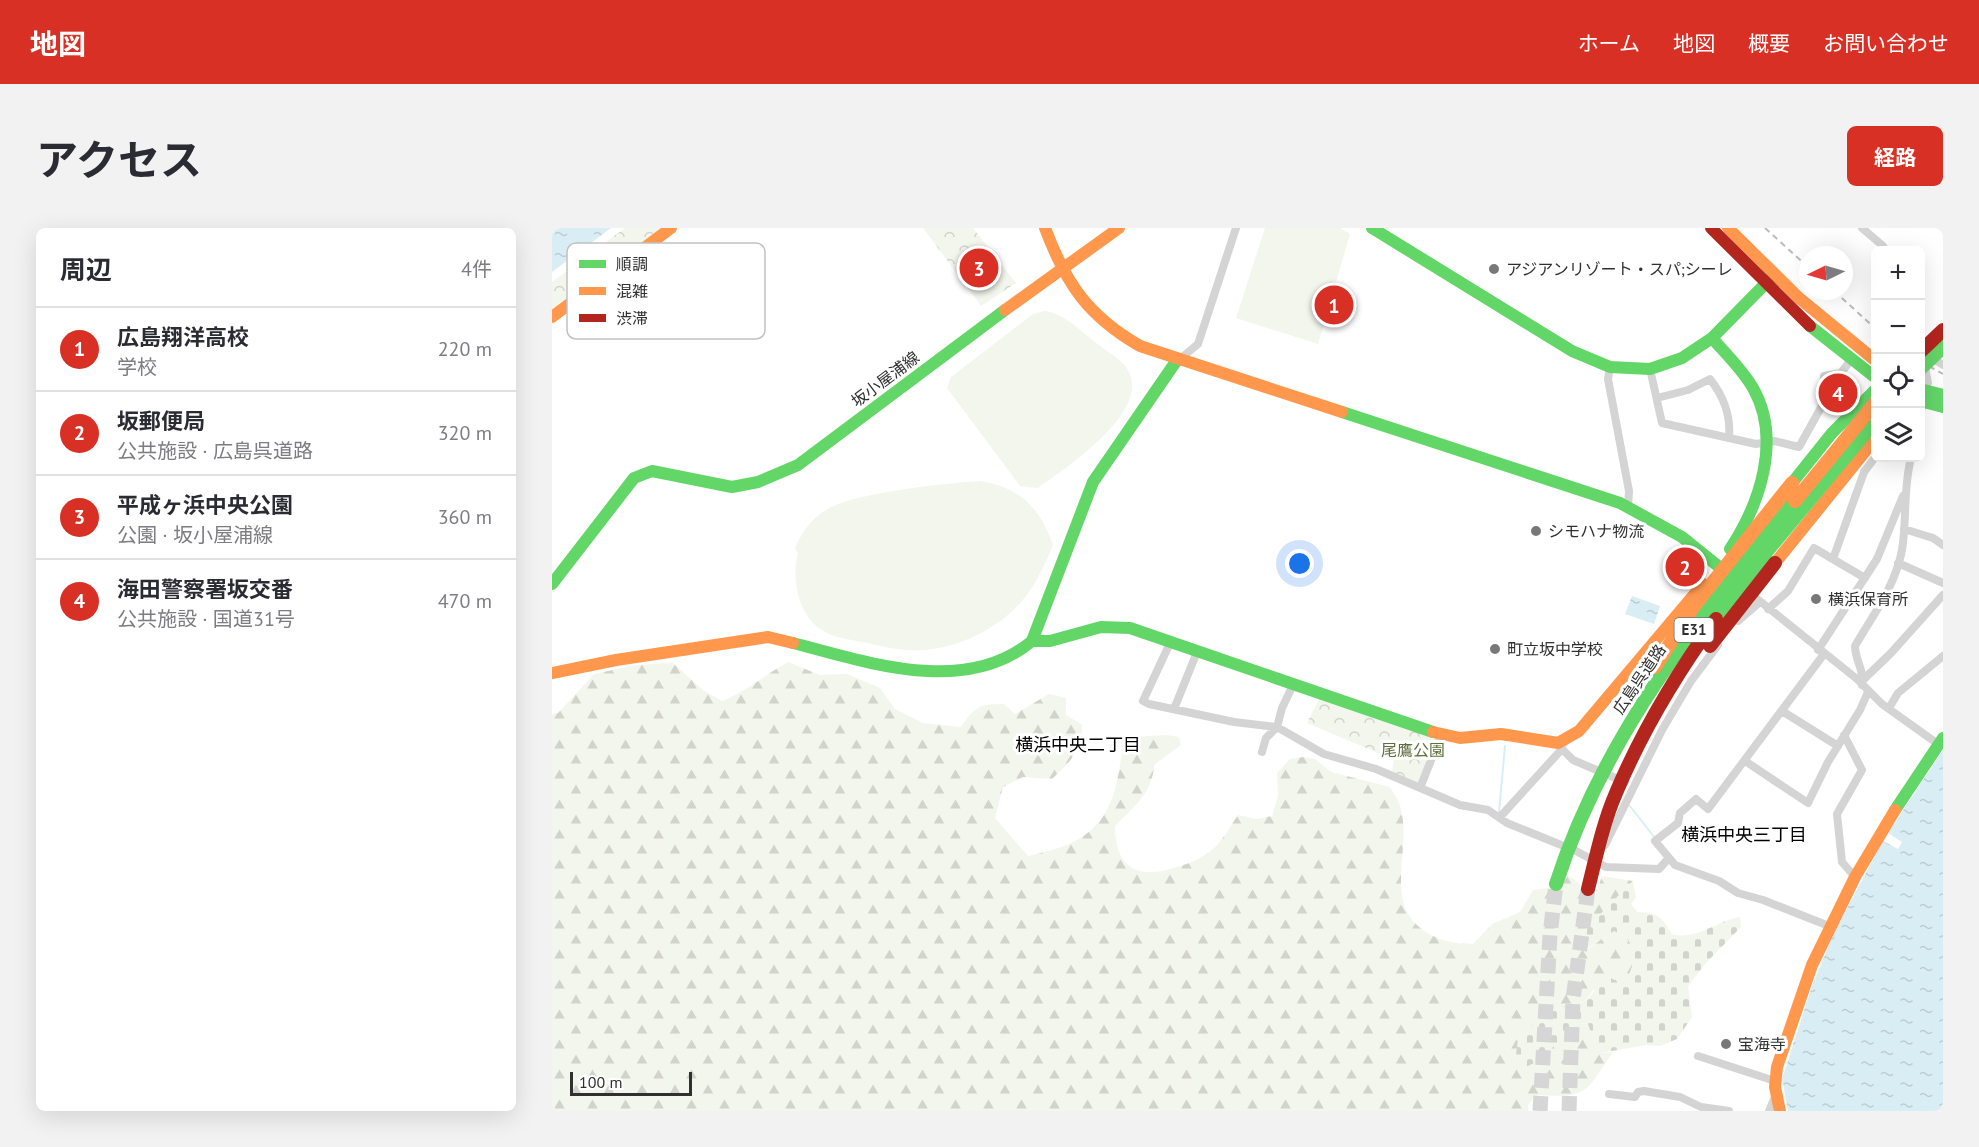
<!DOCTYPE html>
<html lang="ja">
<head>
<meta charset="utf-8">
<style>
	:root { --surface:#fff; --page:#f2f2f3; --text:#2b2b33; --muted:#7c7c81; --line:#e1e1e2; --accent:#d93025 }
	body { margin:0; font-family:"PT Sans","Noto Sans JP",sans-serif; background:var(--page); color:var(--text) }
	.controls { position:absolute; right:18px; top:18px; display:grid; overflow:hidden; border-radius:9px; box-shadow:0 6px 24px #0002 }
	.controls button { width:54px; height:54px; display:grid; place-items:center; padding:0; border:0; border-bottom:2px solid var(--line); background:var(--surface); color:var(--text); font:30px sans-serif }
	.compass { position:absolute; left:1247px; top:18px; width:54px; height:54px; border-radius:50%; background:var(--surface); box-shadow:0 6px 24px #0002; rotate:265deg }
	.scale { position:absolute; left:18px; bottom:15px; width:122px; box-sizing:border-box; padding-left:6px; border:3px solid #303030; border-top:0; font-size:16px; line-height:21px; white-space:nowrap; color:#303030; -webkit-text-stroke:4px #fff; paint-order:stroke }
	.you { position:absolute; left:748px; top:336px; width:21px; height:21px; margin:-15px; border:4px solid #fff; border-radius:50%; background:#1a73e8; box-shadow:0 0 0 9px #1a73e833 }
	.badge { display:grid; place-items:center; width:39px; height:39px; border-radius:50%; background:var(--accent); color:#fff; font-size:20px; font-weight:700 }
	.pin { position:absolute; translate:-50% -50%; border:3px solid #fff; box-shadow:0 2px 6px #0006 }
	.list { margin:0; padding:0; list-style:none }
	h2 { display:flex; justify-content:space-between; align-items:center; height:78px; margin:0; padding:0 24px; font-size:26px }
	h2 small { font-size:20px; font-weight:400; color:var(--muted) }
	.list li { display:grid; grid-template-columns:39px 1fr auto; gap:18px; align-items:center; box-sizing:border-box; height:84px; padding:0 24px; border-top:2px solid var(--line) }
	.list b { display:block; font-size:22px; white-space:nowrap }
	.list p { margin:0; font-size:20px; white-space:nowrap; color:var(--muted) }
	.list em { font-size:20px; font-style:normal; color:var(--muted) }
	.icon { flex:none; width:33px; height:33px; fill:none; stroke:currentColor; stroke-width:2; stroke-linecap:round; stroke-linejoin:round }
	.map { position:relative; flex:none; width:1391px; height:883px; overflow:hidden; border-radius:9px }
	header { display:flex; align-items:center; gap:36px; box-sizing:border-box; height:84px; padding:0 30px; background:var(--accent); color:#fff }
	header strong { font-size:28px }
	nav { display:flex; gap:33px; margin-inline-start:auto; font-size:21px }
	.intro { display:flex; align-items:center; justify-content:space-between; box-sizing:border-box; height:144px; padding:0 36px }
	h1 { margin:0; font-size:42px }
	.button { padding:15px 27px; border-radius:9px; background:var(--accent); color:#fff; font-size:21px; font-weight:700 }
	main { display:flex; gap:36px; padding:0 36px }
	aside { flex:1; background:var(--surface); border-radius:9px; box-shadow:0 6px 24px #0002 }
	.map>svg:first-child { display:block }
</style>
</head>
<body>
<header>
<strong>地図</strong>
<nav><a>ホーム</a><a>地図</a><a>概要</a><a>お問い合わせ</a></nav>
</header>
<div class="intro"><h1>アクセス</h1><a class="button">経路</a></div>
<main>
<aside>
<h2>周辺<small>4件</small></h2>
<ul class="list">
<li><span class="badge">1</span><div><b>広島翔洋高校</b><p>学校</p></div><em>220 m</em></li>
<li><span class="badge">2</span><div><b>坂郵便局</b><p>公共施設 · 広島呉道路</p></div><em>320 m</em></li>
<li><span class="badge">3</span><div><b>平成ヶ浜中央公園</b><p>公園 · 坂小屋浦線</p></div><em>360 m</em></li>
<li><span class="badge">4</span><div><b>海田警察署坂交番</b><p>公共施設 · 国道31号</p></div><em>470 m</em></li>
</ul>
</aside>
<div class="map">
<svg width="1391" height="883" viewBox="0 0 1391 883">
	<defs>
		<pattern id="forest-firs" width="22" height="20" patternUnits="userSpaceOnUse" patternTransform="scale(1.5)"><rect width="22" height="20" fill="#f3f6ed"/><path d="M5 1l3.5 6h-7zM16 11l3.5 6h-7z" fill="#d1d3cc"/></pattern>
		<pattern id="cemetery-stones" width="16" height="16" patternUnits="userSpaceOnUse" patternTransform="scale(1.5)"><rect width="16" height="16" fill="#f3f6ed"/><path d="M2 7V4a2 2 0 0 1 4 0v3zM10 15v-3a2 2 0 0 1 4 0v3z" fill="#d1d3cc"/></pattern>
		<pattern id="park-crowns" width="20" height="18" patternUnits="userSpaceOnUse" patternTransform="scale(1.5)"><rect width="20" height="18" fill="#f3f6ed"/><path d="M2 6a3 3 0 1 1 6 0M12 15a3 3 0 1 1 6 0" fill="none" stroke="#d1d3cc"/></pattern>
		<pattern id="water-ripples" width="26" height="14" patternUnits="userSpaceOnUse" patternTransform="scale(1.5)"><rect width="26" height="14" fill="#d9eef4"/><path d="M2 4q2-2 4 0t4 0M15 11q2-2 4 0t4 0" fill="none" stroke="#bbccd2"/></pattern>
	</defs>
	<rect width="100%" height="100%" fill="#fff"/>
	<path fill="#f3f6ed" d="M713 0H788L798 6 766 116 684 90Z
		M493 83C512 85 531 105 547 117 557 125 572 133 577 144 597 186 513 240 486 260L468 258 395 160 399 149 481 86Z
		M428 253C468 259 488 280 501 317 491 342 478 369 457 386 437 403 413 415 387 420 363 425 339 421 315 415 302 412 287 411 275 405 246 391 239 352 246 325L243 321C249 305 259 291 274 282 300 265 395 255 428 253Z"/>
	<path fill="url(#forest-firs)" d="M236 434 268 447 295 446 328 460 343 481 371 495 409 499C423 478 428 476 452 476L463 486 497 466 514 470V487L530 497C531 522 518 534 500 551L471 549 451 559 443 590 476 628C523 618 554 605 565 553 569 536 568 524 578 509L615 507 627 509 629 517 602 537C601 564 581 580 563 598 563 643 589 652 628 638 639 635 652 629 661 621 671 612 678 599 686 587L704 591 720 588 726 568 725 545 738 531 751 529 763 531 779 544 838 559C841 564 845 570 847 575 862 614 832 668 866 698 882 712 900 716 921 716L940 696 968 684 981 662 996 660 1007 662 1016 647 1028 656 1029 667 1043 668 1050 648 1081 653 1027 708 1026 719 1034 722 1062 703C1090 715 1084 734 1072 758L1041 762 1033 774C1018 776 999 780 987 791 979 799 977 805 966 811L983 837 1009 808 1027 795 1036 796 1043 817 1049 825 1061 824C1033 865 1037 870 985 867L976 877V883H0V486L6 485 42 446 84 437 121 435 151 462 170 473C195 463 213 447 236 434Z"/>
	<path fill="url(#cemetery-stones)" d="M1081 653 1084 670 1079 676 1085 684C1108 685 1108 688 1120 706 1144 713 1164 693 1188 689L1189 699 1154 735 1136 758 1140 789 1125 811 1108 818 1094 817 1049 825 1043 817 1036 796 1027 795C1007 809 993 834 970 840L964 827 966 811C977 805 979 799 987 791 999 780 1018 776 1033 774L1055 748 1072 757C1084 734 1090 715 1062 703L1033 722 1026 720 1027 708Z"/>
	<path fill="url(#park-crowns)" d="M73 0H109L0 81V54Z
		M371 0H421L464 55 429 78Z
		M768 469 886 509 866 556 840 545 842 529 826 525 755 495Z"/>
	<path fill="url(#water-ripples)" d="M0 0H59L0 44Z
		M1080 368 1108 378 1102 396 1073 386Z
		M1391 522V883H1236L1230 851 1261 755 1284 701 1331 613 1346 621 1350 614 1336 605Z"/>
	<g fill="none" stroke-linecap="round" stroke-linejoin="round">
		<path stroke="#d9eef4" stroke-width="2" d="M1077 577 1103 610
			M947 584 953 518"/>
		<path stroke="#d6d6d6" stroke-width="15" stroke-dasharray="15 8" stroke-linecap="butt" d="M988 883 998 707 1004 656
			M1017 883 1021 771 1036 661"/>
		<path stroke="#d4d4d4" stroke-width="8" d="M1310 0 1331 18 1333 22
			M1368 112 1374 126 1391 137
			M628 131 646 116 684 0
			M1058 139 1056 151 1077 263 1076 279
			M1098 141 1110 195 1204 216 1222 213 1247 219 1271 176 1272 148 1289 145 1298 133
			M1370 161 1376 155 1372 135
			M1105 170 1136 162 1158 151C1172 169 1179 187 1177 210
			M1368 186 1372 173
			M1352 301 1381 310 1391 317
			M1281 331 1312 244 1324 228
			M1346 335 1391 355
			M1204 370 1305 451 1330 476 1386 516
			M1216 381 1236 363 1262 320 1313 350
			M1186 393 1208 374
			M618 415 591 473 597 476 682 494 725 499 772 526 824 541 908 577 936 582 955 595 1024 623 1054 639 1107 641 1116 631
			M1266 422 1325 331 1351 268
			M1272 426 1156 581 1144 571 1128 585 1126 595 1103 613 1123 637 1167 653 1186 665 1211 672 1277 698
			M1312 451 1339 425 1391 367
			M1310 457C1313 444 1303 432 1303 418 1321 387 1343 359 1350 322 1355 292 1351 260 1359 230
			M1337 480 1346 465 1391 428
			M622 481 645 424
			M1230 483 1286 518
			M1292 507 1310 542 1285 586 1290 634 1303 649
			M1010 521 1021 532 1073 554
			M710 524 714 510 725 499 730 480 741 457
			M1193 533 1256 575 1276 534 1308 482 1316 464
			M868 560 889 507
			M948 589 1010 521V514
			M1053 617 1110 502 1139 453 1166 417
			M1146 828 1223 853
			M1057 866 1083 869 1086 864 1092 863 1128 869 1149 879 1177 883
			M1217 883 1223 869"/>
		<path stroke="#63d668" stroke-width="12" d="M820 0 1020 123 1058 139 1098 141 1130 130 1160 110 1219 50
			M1258 98 1324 150
			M1160 110C1174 126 1190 141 1201 160 1230 211 1208 276 1178 321
			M1368 161 1391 167
			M1368 173 1391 179
			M790 184 1068 275 1130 309 1166 338
			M1240 255 1280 205 1324 161
			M0 356 82 250 100 243 180 259 206 254 246 237 453 82
			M480 413H498L549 399 578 400 881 504
			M241 415C315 434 413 469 480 413L541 254 625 132
			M1343 582 1391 510"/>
		<path stroke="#ff974d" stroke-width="12" d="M493 0C514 56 536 88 588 118L790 184
			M1176 0 1247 70 1324 133
			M453 82 567 0
			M0 89 119 0
			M1223 335 1324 210
			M0 445 64 432 216 409 241 415
			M881 504 908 510 949 506 1006 515 1027 503 1151 356
			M1228 883 1223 859 1225 839 1260 737 1303 649 1343 582"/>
		<path stroke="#b3261e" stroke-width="12" d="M1159 0 1258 98"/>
		<path stroke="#bcbcbc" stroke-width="2" stroke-dasharray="6 4.5" stroke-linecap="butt" d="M1213 0 1256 39
			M1282 63 1324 101
			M1368 133 1391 146"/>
		<path stroke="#63d668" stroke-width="14" d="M1368 141 1391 119
			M1164 391 1215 323 1324 192
			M1004 656C1052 507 1145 393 1243 273"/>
		<path stroke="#ff974d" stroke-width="14" d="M1243 273 1324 174
			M1103 439 1142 378 1240 255"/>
		<path stroke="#b3261e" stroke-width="14" d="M1368 124 1391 102
			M1158 418 1223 335
			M1036 661C1044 629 1051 595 1064 565 1090 503 1125 445 1164 391"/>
	</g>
	<g fill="#787878" stroke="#fff" stroke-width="2">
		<circle cx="942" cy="41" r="6"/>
		<circle cx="984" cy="303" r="6"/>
		<circle cx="1264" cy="371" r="6"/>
		<circle cx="943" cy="421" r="6"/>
		<circle cx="1174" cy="816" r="6"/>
	</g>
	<g text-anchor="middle" stroke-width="6" stroke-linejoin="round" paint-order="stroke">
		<rect fill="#fff" stroke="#6e6e6e" stroke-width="1.5" x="1122.5" y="390" width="39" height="24" rx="4.5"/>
		<g font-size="15" font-weight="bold" fill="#303030">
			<text x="1142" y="407">E31</text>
		</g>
		<g font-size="16" fill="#303030" stroke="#fff" text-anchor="start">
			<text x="954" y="47">アジアンリゾート・スパ;シーレ</text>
			<text x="996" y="309">シモハナ物流</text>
			<text x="1276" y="377">横浜保育所</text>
			<text x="955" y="427">町立坂中学校</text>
			<text x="1186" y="822">宝海寺</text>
		</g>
		<g font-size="16" fill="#303030" stroke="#fff">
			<text transform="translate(333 151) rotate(-37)" y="6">坂小屋浦線</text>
			<text transform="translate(1087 451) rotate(-56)" y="6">広島呉道路</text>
		</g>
		<g font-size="16" fill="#5d703a" stroke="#fff">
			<text x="861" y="528">尾鷹公園</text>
		</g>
		<g font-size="18" fill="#000" stroke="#fff">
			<text x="526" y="523">横浜中央二丁目</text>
			<text x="1192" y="613">横浜中央三丁目</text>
		</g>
	</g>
	<rect x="15" y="15" width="198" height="96" rx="9" fill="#fff" stroke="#c1c1c1" stroke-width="1.5"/>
	<rect x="27" y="32" width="27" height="8" fill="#63d668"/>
	<rect x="27" y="59" width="27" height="8" fill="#ff974d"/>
	<rect x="27" y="86" width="27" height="8" fill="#b3261e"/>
	<g font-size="16" fill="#303030">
		<text x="64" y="42">順調</text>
		<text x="64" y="69">混雑</text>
		<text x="64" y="96">渋滞</text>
	</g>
</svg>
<div class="controls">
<button>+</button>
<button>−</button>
<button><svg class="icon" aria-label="locate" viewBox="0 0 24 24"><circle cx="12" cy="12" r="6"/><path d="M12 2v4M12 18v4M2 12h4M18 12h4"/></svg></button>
<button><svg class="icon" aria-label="layers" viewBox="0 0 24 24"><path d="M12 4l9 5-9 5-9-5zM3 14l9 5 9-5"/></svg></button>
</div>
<svg class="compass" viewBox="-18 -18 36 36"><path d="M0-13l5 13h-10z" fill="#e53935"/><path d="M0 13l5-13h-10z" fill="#7c7c81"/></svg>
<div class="scale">100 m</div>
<div class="you"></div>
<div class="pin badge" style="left:782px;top:77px">1</div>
<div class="pin badge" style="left:1133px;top:339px">2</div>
<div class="pin badge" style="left:427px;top:40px">3</div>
<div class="pin badge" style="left:1286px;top:165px">4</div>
</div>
</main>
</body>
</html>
